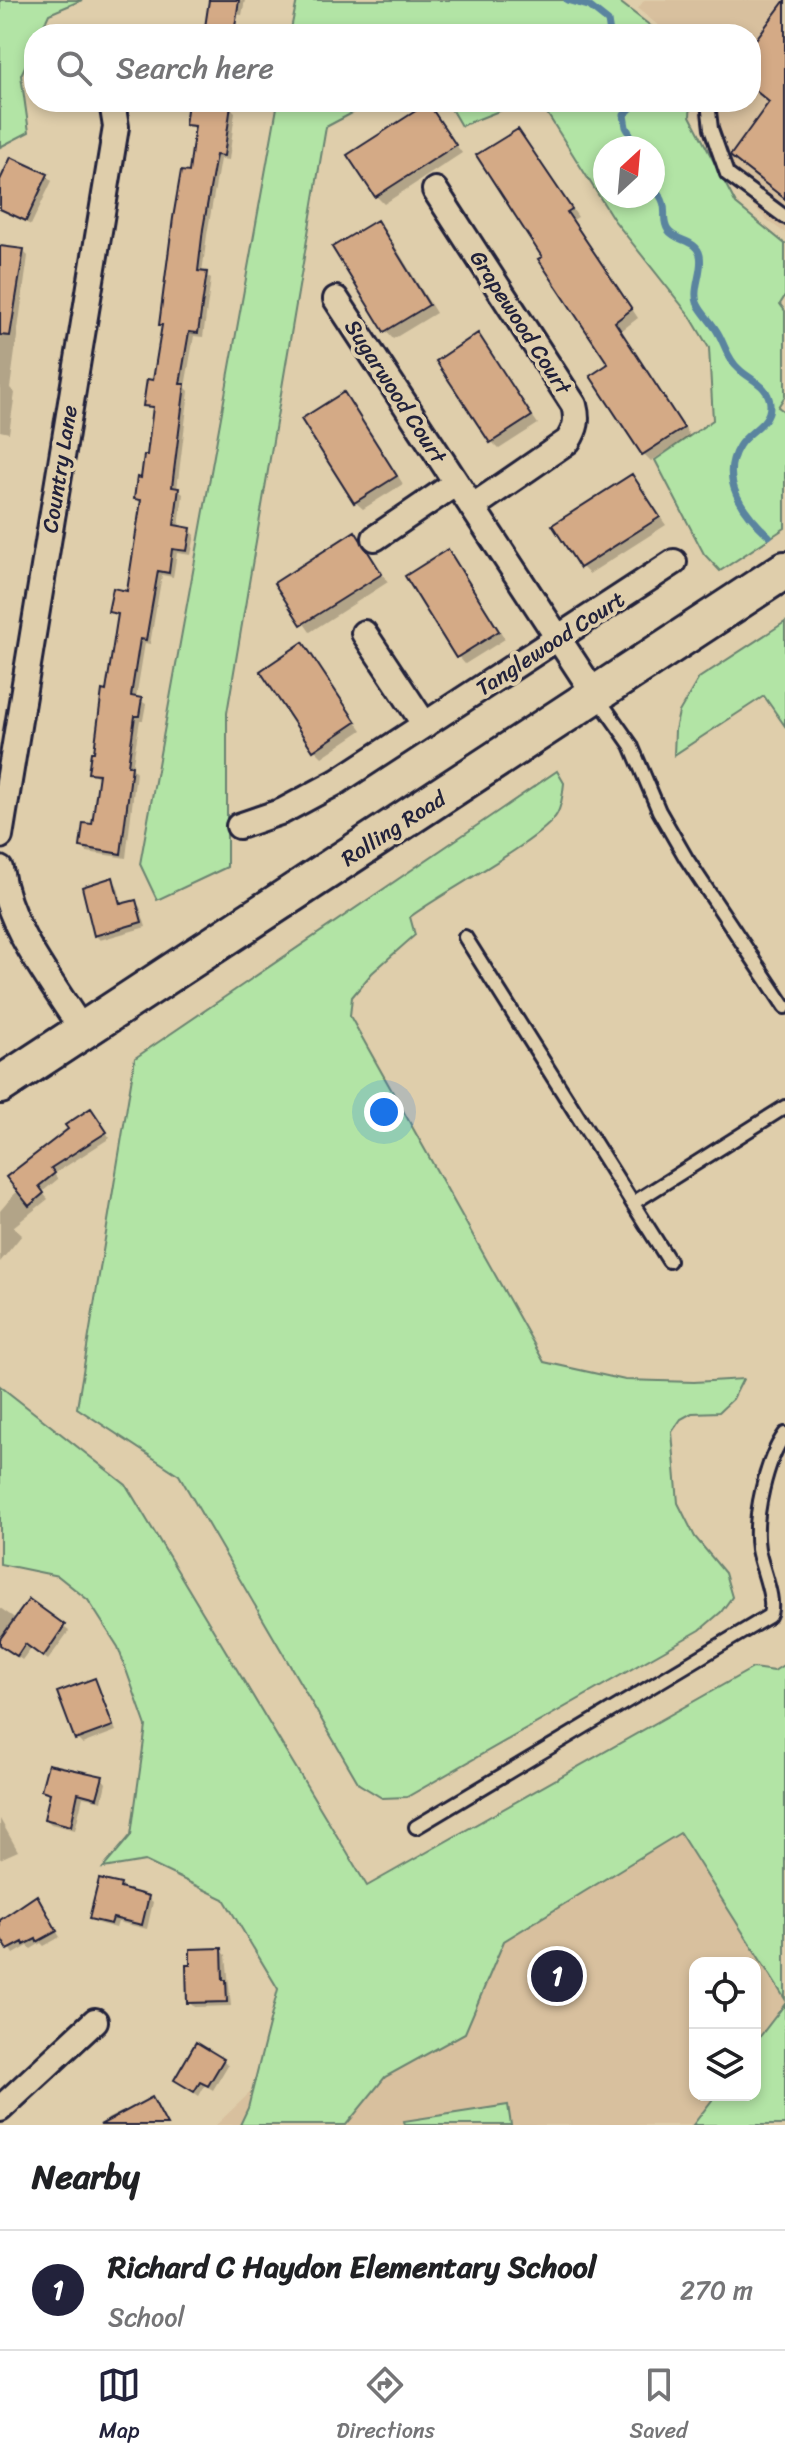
<!DOCTYPE html>
<html lang="en">
<head>
<meta charset="utf-8">
<style>
	:root { --surface:#fff; --page:#f2f2f2; --text:#202124; --muted:#757577; --line:#e0e0e0; --accent:#22223b }
	body { margin:0; font-family:Sriracha,sans-serif; background:var(--page); color:var(--text) }
	.controls { position:absolute; right:24px; bottom:24px; display:grid; overflow:hidden; border-radius:16px; box-shadow:0 4px 12px #0003 }
	.controls button { width:72px; height:72px; display:grid; place-items:center; padding:0; border:0; border-bottom:2px solid var(--line); background:var(--surface); color:var(--text); font:40px sans-serif }
	.compass { position:absolute; left:593px; top:136px; width:72px; height:72px; border-radius:50%; background:var(--surface); box-shadow:0 4px 12px #0003; rotate:26deg }
	.you { position:absolute; left:384px; top:1112px; width:28px; height:28px; margin:-20px; border:6px solid #fff; border-radius:50%; background:#1a73e8; box-shadow:0 0 0 12px #1a73e833 }
	.badge { display:grid; place-items:center; width:52px; height:52px; border-radius:50%; background:var(--accent); color:#fff; font-size:26px; font-weight:700 }
	.pin { position:absolute; translate:-50% -50%; border:4px solid #fff; box-shadow:0 2px 8px #0006 }
	.list { margin:0; padding:0; list-style:none }
	h2 { display:flex; justify-content:space-between; align-items:center; height:104px; margin:0; padding:0 32px; font-size:34px }
	h2 small { font-size:26px; font-weight:400; color:var(--muted) }
	.list li { display:grid; grid-template-columns:52px 1fr auto; gap:24px; align-items:center; box-sizing:border-box; height:120px; padding:0 32px; border-top:2px solid var(--line) }
	.list b { display:block; font-size:30px; white-space:nowrap }
	.list p { margin:0; font-size:26px; white-space:nowrap; color:var(--muted) }
	.list em { font-size:26px; font-style:normal; color:var(--muted) }
	.icon { flex:none; width:44px; height:44px; fill:none; stroke:currentColor; stroke-width:2; stroke-linecap:round; stroke-linejoin:round }
	.map { position:relative; flex:none; width:785px; height:2125px; overflow:hidden }
	.search { position:absolute; background:var(--surface); box-shadow:0 4px 12px #0003; left:24px; right:24px; top:24px; height:88px; display:flex; align-items:center; gap:20px; box-sizing:border-box; padding:0 28px; border-radius:32px; color:var(--muted); font-size:30px }
	.sheet { height:224px; background:var(--surface) }
	nav { display:flex; justify-content:space-around; align-items:center; box-sizing:border-box; height:112px; border-top:2px solid var(--line); background:var(--surface); font-size:22px; color:var(--muted) }
	nav a { display:grid; justify-items:center; gap:4px }
	nav .on { color:var(--accent) }
	.map>svg:first-child { display:block }
</style>
</head>
<body>
<div class="map">
<svg width="785" height="2125" viewBox="0 0 785 2125">
	<rect width="100%" height="100%" fill="#dfceab"/>
	<filter id="ink" filterUnits="userSpaceOnUse"><feTurbulence type="fractalNoise" baseFrequency=".0125" numOctaves="2"/><feDisplacementMap in="SourceGraphic" scale="16" xChannelSelector="R" yChannelSelector="G"/><feConvolveMatrix kernelMatrix="1 2 1 2 8 2 1 2 1" color-interpolation-filters="sRGB"/></filter>
	<g filter="url(#ink)">
		<path fill="#d8c09e" fill-rule="evenodd" d="M644 0H785V233L767 220 724 176 709 148 699 116V102H751V34H669L638 9Z
			M681 1813 785 1989V2125H216L351 1996ZM695 1963H755V2095H695Z"/>
		<path fill="#b2e4a5" stroke="#6a8370" stroke-width="2" fill-rule="evenodd" d="M0 0H82L49 14 40 34H34V47L21 75 29 132 0 147Z
			M297 0H617L661 34H290Z
			M278 102H373L326 127 227 713V867L157 900 140 864Z
			M447 102H522L461 126Z
			M540 102H691L690 116 736 204 785 244V296L780 304 785 311V396L778 407 785 412V528L720 571 704 554 655 460 713 420 709 348 690 316 614 220ZM605 148H653V196H605Z
			M785 622V726L764 696 674 755 675 730 679 712 699 678Z
			M557 771 564 783C563 793 562 805 557 814 543 840 441 893 410 917L415 935 372 973 352 997 350 1016 544 1362 625 1380 694 1382 743 1379 733 1399 719 1412 692 1413 681 1419 672 1432 678 1503 695 1537 725 1573 732 1597 721 1612 700 1630 407 1797 382 1798 359 1784 179 1475 77 1408 135 1058Z
			M0 1386 126 1485 367 1886 753 1668 774 1671 785 1664V1999L680 1833 504 1941 465 2033 385 2077 346 2125H240L248 2108 278 1989 224 1899 145 1861 103 1868 131 1835 146 1726 118 1647 88 1600 58 1576 0 1564Z
			M785 2004V2125H693L716 2095H755V2043Z
			M508 2105 511 2125H405L404 2121Z"/>
		<path fill="#0003" d="M211 0H245L242 15 235 14 231 34H206Z
			M785 3V199L733 158 771 103 751 87V49Z
			M191 102H231L230 107 235 112 229 160 220 159 207 235 202 273 211 279 203 337 194 336 185 387 189 391 177 489 183 494 179 528 190 530 195 535 191 555 177 553 173 577 162 575 150 644 145 643 136 698 146 704 143 720H140L132 768 136 772 126 858 87 852 82 847 93 826 100 778 90 772 96 754 119 617 111 612 129 593 141 503 136 498 148 458 155 410 146 405 155 382 164 327 161 324 190 175 197 130 187 124Z
			M428 105 462 153 384 204 376 196Z
			M518 131 578 217 573 220 638 318 621 331 690 436 651 461 644 454Z
			M47 176 52 181 31 225 0 210V178Z
			M377 223 385 230 436 313 393 339 386 331 335 248Z
			M0 248 23 251 28 256 10 388 15 393 9 433 0 431Z
			M478 336 538 424 499 449 492 442Z
			M344 395 351 402 403 484 363 509 355 502Z
			M631 477 666 525 589 574 582 567Z
			M354 534 388 582 310 632 276 584Z
			M448 551 455 559 505 639 465 664 458 656Z
			M303 645 362 730 322 757 314 749Z
			M112 880 117 885 123 905 135 902 140 907 146 927 100 940 95 935Z
			M91 1110 110 1138 54 1174 58 1179 42 1192 48 1199 13 1227 22 1235 0 1262V1211L70 1129Z
			M29 1601 69 1631 48 1660 31 1648 22 1660 0 1644V1608L16 1619Z
			M94 1681 99 1686 116 1731 82 1744 77 1739Z
			M102 1778 106 1783 102 1801 83 1797 75 1830 51 1824 46 1819 52 1796 44 1790Z
			M0 1819 18 1851 0 1859Z
			M120 1886 125 1891 148 1898 153 1902 147 1929 118 1922 116 1928 97 1923 92 1918Z
			M37 1898 60 1937 44 1946 41 1943 31 1949 28 1946 14 1954 0 1932V1922Z
			M221 1950 226 1955 231 2006 194 2007 189 2002Z
			M223 2060 228 2065 213 2090 205 2085 199 2096 176 2080Z
			M152 2100 167 2125H110L107 2119 121 2112 124 2114Z"/>
		<g fill="none" stroke-linecap="round" stroke-linejoin="round">
			<path stroke="#5a849f" stroke-width="7" d="M567 0 589 6 608 21 610 34
				M637 102 624 115 626 127 638 148
				M653 187C673 208 659 217 668 230 676 242 696 239 700 255 704 272 689 293 700 308 705 316 713 324 718 333 725 345 728 360 739 369 750 380 769 385 770 404 771 424 748 431 739 446 718 480 745 514 769 536"/>
		</g>
		<path fill="#d4aa86" stroke="#22223b" stroke-width="2" d="M209 0H239L234 34H204Z
			M785 0V199L730 156 769 102 751 87V46Z
			M188 102 231 105 224 156 216 155 203 229 198 271 207 272 198 333 189 332 180 384H185L172 487 179 488 174 525 191 528 187 551 172 549 169 573 158 571 146 640 140 639 131 696 142 698 139 716H135L128 765 132 766 121 854 80 847 83 823 92 824 99 774 88 773 91 752H94L102 690 106 691 118 614 108 612 113 588 127 591 141 500 134 499 137 477 141 478 144 455H147L153 407 143 406 147 379 153 380 162 325H159L173 218 181 171 189 172 195 126 185 125Z
			M428 103 456 145 375 197 347 155Z
			M518 129 572 209 567 212 632 309 615 322 684 428 642 455 590 376 608 364 538 259 542 257 476 155Z
			M11 157 48 174 26 221 0 209V180Z
			M377 220 429 305 384 332 332 247Z
			M0 246 24 249 10 336 0 335Z
			M478 333 532 416 490 443 436 361Z
			M344 392 397 476 354 503 301 419Z
			M632 474 660 517 580 568 552 525Z
			M355 531 382 574 301 625 274 583Z
			M448 549 499 631 456 658 405 576Z
			M303 642 356 722 313 751 260 671Z
			M113 877 120 904 136 900 142 922 94 936 82 887Z
			M91 1108 107 1132 51 1168 55 1173 39 1186 44 1193 29 1206 6 1177 68 1129 65 1125Z
			M29 1599 65 1625 43 1657 25 1644 17 1656 0 1645V1639Z
			M95 1678 113 1726 75 1740 57 1692Z
			M48 1764 103 1776 97 1798 78 1793 71 1826 44 1819 50 1793 41 1790Z
			M99 1879 121 1884 120 1888 149 1896 142 1925 113 1918 111 1924 89 1919Z
			M37 1895 57 1931 37 1942 36 1939 24 1945 23 1942 8 1950 0 1937V1920Z
			M222 1948 223 1980H226L227 2002 187 2003 186 1965H190V1949Z
			M196 2042 224 2059 208 2086 200 2082 194 2092 174 2080Z
			M152 2097 167 2125H100Z"/>
		<g fill="none" stroke-linecap="round" stroke-linejoin="round">
			<defs>
				<path id="lane" d="M708 102 711 129 727 174 785 217
					M598 698 631 745 659 811 686 858 785 1007
					M465 937 669 1261
					M633 1203 785 1107
					M416 1827 769 1616C777 1601 761 1568 758 1549 753 1517 766 1460 785 1434"/>
				<path id="street" d="M435 190 574 405C578 420 576 428 568 441L472 507
					M336 299 596 696
					M375 538 456 483
					M364 633 425 725
					M239 826 283 811 337 782 674 562
					M0 836 116 127 112 102
					M0 869C9 930 50 979 82 1030
					M0 2109 95 2021"/>
				<path id="secondary" d="M0 1085 785 570"/>
			</defs>
			<use href="#lane" stroke="#22223b" stroke-width="18"/>
			<use href="#street" stroke="#22223b" stroke-width="30"/>
			<use href="#secondary" stroke="#22223b" stroke-width="42"/>
			<use href="#lane" stroke="#dfceab" stroke-width="12"/>
			<use href="#street" stroke="#dfceab" stroke-width="24"/>
			<use href="#secondary" stroke="#dfceab" stroke-width="36"/>
		</g>
	</g>
	<g text-anchor="middle" stroke-width="8" stroke-linejoin="round" paint-order="stroke">
		<g font-size="22" fill="#22223b" stroke="#dfceab">
			<text transform="translate(521 322) rotate(57)" y="8">Grapewood Court</text>
			<text transform="translate(396 391) rotate(57)" y="8">Sugarwood Court</text>
			<text transform="translate(59 469) rotate(-81)" y="8">Country Lane</text>
			<text transform="translate(550 643) rotate(-33)" y="8">Tanglewood Court</text>
			<text transform="translate(393 828) rotate(-33)" y="8">Rolling Road</text>
		</g>
	</g>
</svg>
<div class="controls">
<button><svg class="icon" aria-label="locate" viewBox="0 0 24 24"><circle cx="12" cy="12" r="6"/><path d="M12 2v4M12 18v4M2 12h4M18 12h4"/></svg></button>
<button><svg class="icon" aria-label="layers" viewBox="0 0 24 24"><path d="M12 4l9 5-9 5-9-5zM3 14l9 5 9-5"/></svg></button>
</div>
<svg class="compass" viewBox="-18 -18 36 36"><path d="M0-13l5 13h-10z" fill="#e53935"/><path d="M0 13l5-13h-10z" fill="#757577"/></svg>
<div class="you"></div>
<div class="pin badge" style="left:557px;top:1976px">1</div>
<div class="search"><svg class="icon" aria-label="search" viewBox="0 0 24 24"><circle cx="10" cy="10" r="6"/><path d="M15 15l6 6"/></svg>Search here</div>
</div>
<section class="sheet">
<h2>Nearby<small></small></h2>
<ul class="list">
<li><span class="badge">1</span><div><b>Richard C Haydon Elementary School</b><p>School</p></div><em>270 m</em></li>
</ul>
</section>
<nav>
<a class="on"><svg class="icon" aria-label="map" viewBox="0 0 24 24"><path d="M3 6l6-2 6 2 6-2v14l-6 2-6-2-6 2zM9 4v14M15 6v14"/></svg>Map</a>
<a><svg class="icon" aria-label="directions" viewBox="0 0 24 24"><path d="M12 3l9 9-9 9-9-9zM9 14v-3h6M13 9l2 2-2 2"/></svg>Directions</a>
<a><svg class="icon" aria-label="saved" viewBox="0 0 24 24"><path d="M7 4h10v16l-5-4-5 4z"/></svg>Saved</a>
</nav>
</body>
</html>
